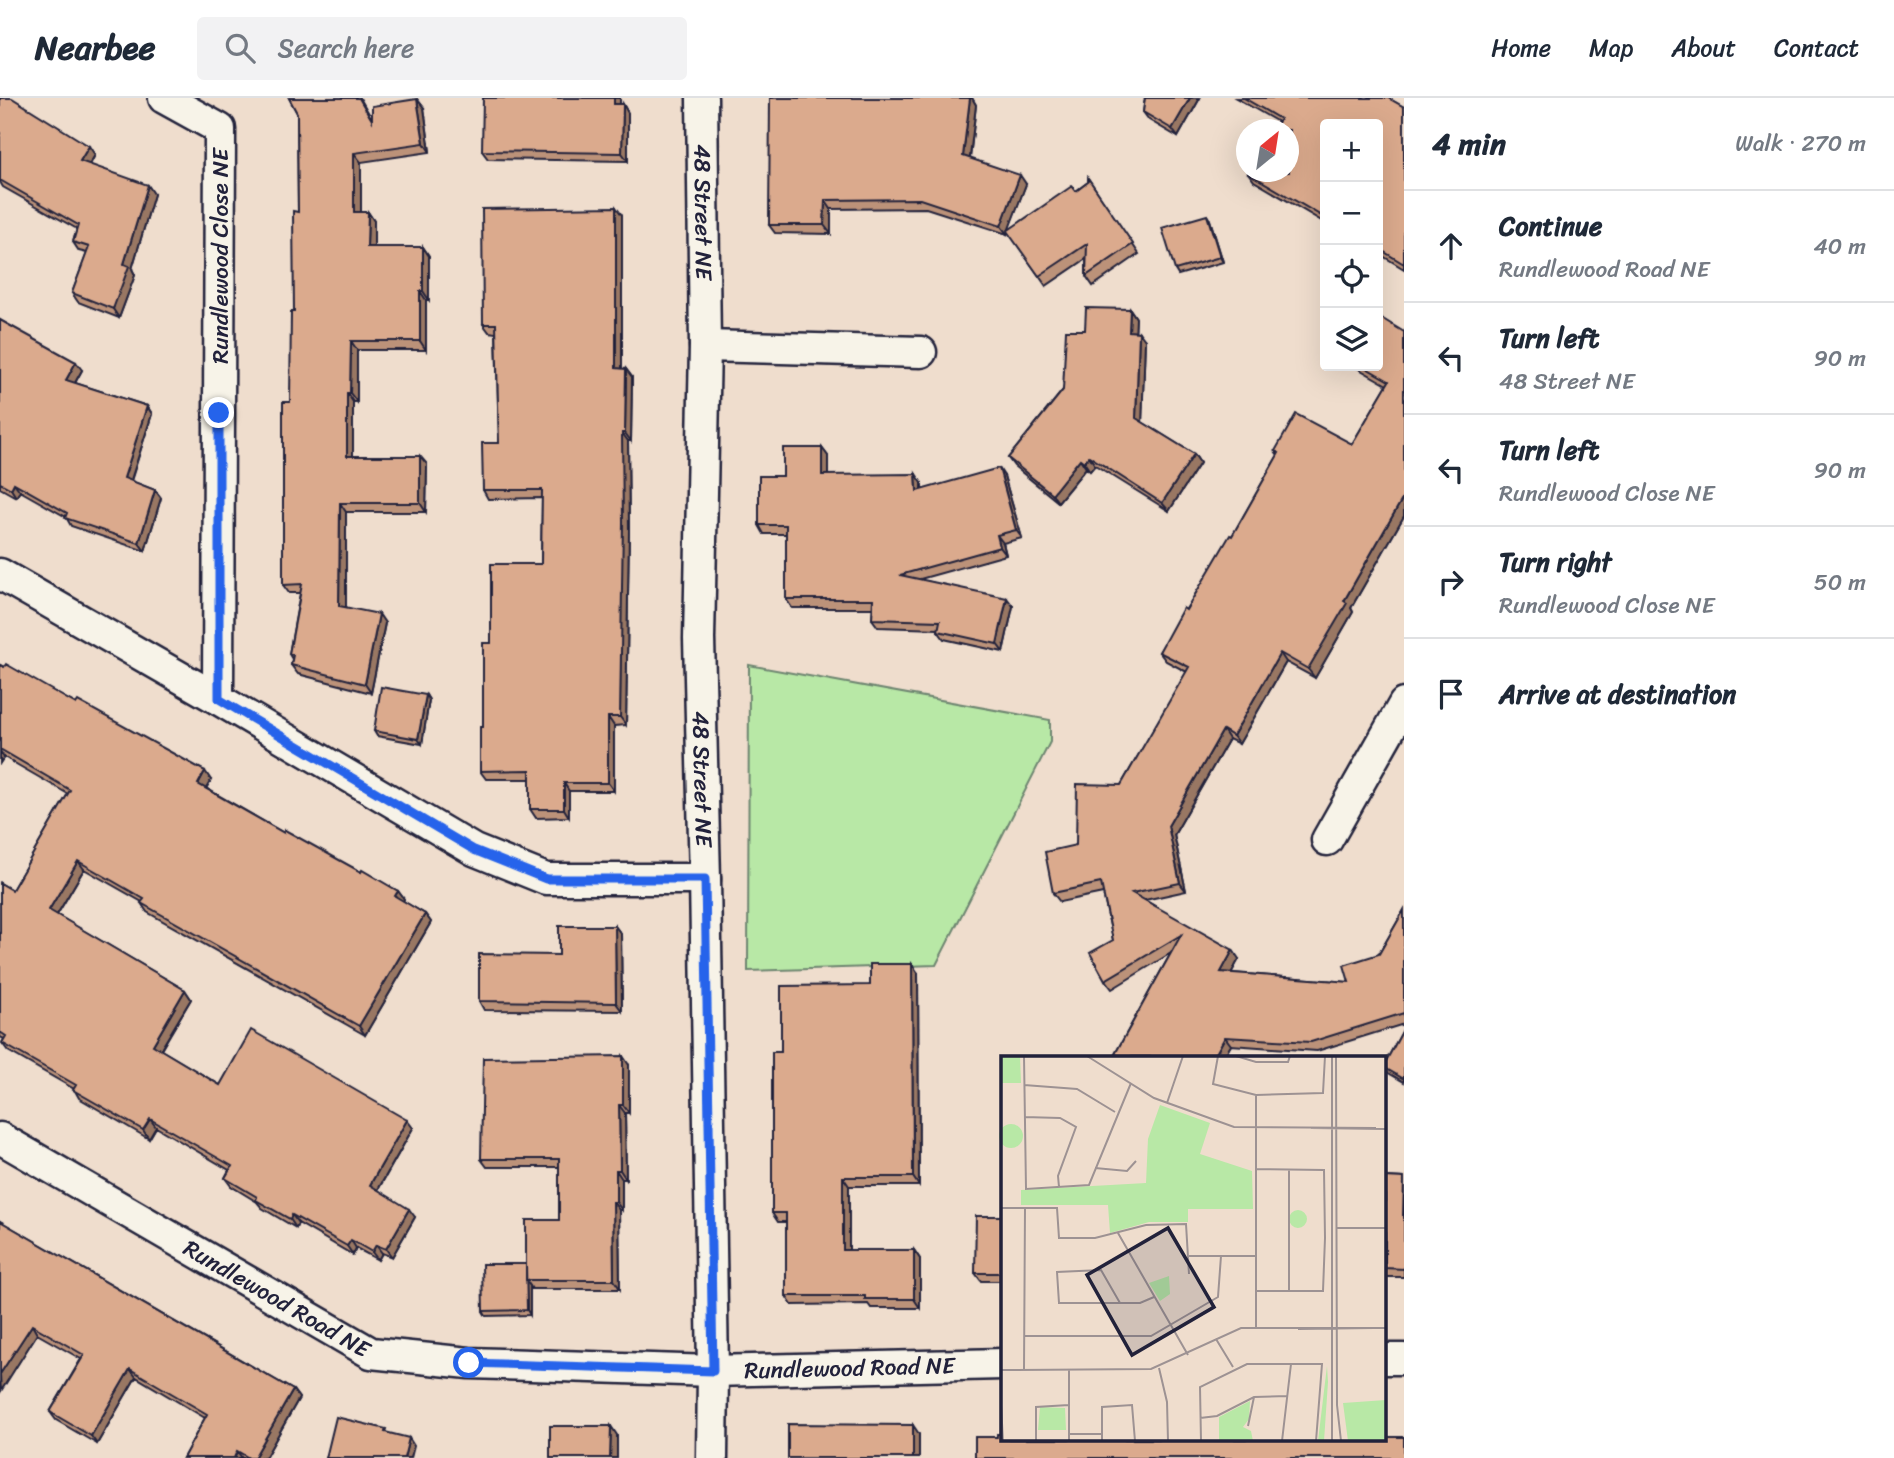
<!DOCTYPE html>
<html lang="en">
<head>
<meta charset="utf-8">
<style>
	:root { --surface:#fff; --page:#f2f2f3; --text:#1f2937; --muted:#747a83; --line:#e0e1e3 }
	body { margin:0; font-family:Sriracha,sans-serif; background:var(--page); color:var(--text) }
	.controls { position:absolute; right:21px; top:21px; display:grid; overflow:hidden; border-radius:7px; box-shadow:0 7px 28px #0002 }
	.controls button { width:63px; height:63px; display:grid; place-items:center; padding:0; border:0; border-bottom:2px solid var(--line); background:var(--surface); color:var(--text); font:35px sans-serif }
	.compass { position:absolute; left:1236px; top:21px; width:63px; height:63px; border-radius:50%; background:var(--surface); box-shadow:0 7px 28px #0002; rotate:30deg }
	.stop { position:absolute; width:21px; height:21px; margin:-16px; border:5px solid #2563eb; border-radius:50%; background:#fff }
	.stop.end { background:#2563eb; border-color:#fff; box-shadow:0 2px 7px #0008 }
	.list { margin:0; padding:0; list-style:none }
	h2 { display:flex; justify-content:space-between; align-items:center; height:91px; margin:0; padding:0 28px; font-size:30px }
	h2 small { font-size:23px; font-weight:400; color:var(--muted) }
	.list li { display:grid; grid-template-columns:46px 1fr auto; gap:21px; align-items:center; box-sizing:border-box; height:112px; padding:0 28px; border-top:2px solid var(--line) }
	.list b { display:block; font-size:26px; white-space:nowrap }
	.list p { margin:0; font-size:23px; white-space:nowrap; color:var(--muted) }
	.list em { font-size:23px; font-style:normal; color:var(--muted) }
	.icon { flex:none; width:38px; height:38px; fill:none; stroke:currentColor; stroke-width:2; stroke-linecap:round; stroke-linejoin:round }
	.map { position:relative; flex:none; width:1404px; height:1360px; overflow:hidden }
	header { display:flex; align-items:center; gap:42px; box-sizing:border-box; height:98px; padding:0 35px; background:var(--surface); border-bottom:2px solid var(--line) }
	header strong { font-size:33px }
	nav { display:flex; gap:38px; margin-inline-start:auto; font-size:24px }
	.search { width:490px; height:63px; background:var(--page); display:flex; align-items:center; gap:18px; box-sizing:border-box; padding:0 24px; border-radius:7px; color:var(--muted); font-size:26px }
	main { display:flex }
	aside { flex:1; background:var(--surface) }
	.map>svg:first-child { display:block }
</style>
</head>
<body>
<header>
<strong>Nearbee</strong>
<div class="search"><svg class="icon" aria-label="search" viewBox="0 0 24 24"><circle cx="10" cy="10" r="6"/><path d="M15 15l6 6"/></svg>Search here</div>
<nav><a>Home</a><a>Map</a><a>About</a><a>Contact</a></nav>
</header>
<main>
<div class="map">
<svg width="1404" height="1360" viewBox="0 0 1404 1360">
	<rect width="100%" height="100%" fill="#efddcd"/>
	<filter id="ink" filterUnits="userSpaceOnUse"><feTurbulence type="fractalNoise" baseFrequency=".0143" numOctaves="2"/><feDisplacementMap in="SourceGraphic" scale="14" xChannelSelector="R" yChannelSelector="G"/><feConvolveMatrix kernelMatrix="1 2 1 2 8 2 1 2 1" color-interpolation-filters="sRGB"/></filter>
	<g filter="url(#ink)">
		<path fill="#b8e8a6" stroke="#6d8570" stroke-width="2" d="M749 567 1050 622V644L936 867 748 873Z"/>
		<g fill="none" stroke-linecap="round" stroke-linejoin="round">
			<defs>
				<g id="minor">
					<path d="M164 0 220 31 218 601"/>
					<path id="s1" d="M702 0 705 248 699 541 705 781 713 1273 712 1360"/>
					<path d="M705 248 921 254"/>
					<path d="M0 476 218 601 474 752 546 781H705"/>
					<path d="M1327 742 1404 606"/>
					<path id="s2" d="M0 1040 371 1255 469 1265 713 1273 1003 1266"/>
					<path d="M1385 1261H1404"/>
				</g>
			</defs>
			<use href="#minor" stroke="#22223b" stroke-width="35"/>
			<use href="#minor" stroke="#f7f3e8" stroke-width="30"/>
		</g>
		<path fill="#bc9279" stroke="#22223b" stroke-width="2" d="M0 0 95 57 90 67 154 96 132 171 135 177 119 220 78 204 72 195 87 155 79 153 73 144 77 131 3 89 0 84Z
			M289 0H360L372 21 417 1 424 10 430 54 361 64V114H368L374 123V149H423L429 158V202H426V252H357V304H353V358L427 366 426 414H346V509L385 525 371 595 298 576 291 567 292 561 289 556 300 495H289L283 487 298 114 297 15Z
			M970 0H972L976 7 970 61 1026 86 1008 132 1076 93 1088 84V80L1139 156 1093 188 1086 178V161L1046 188 1008 133 1007 136 926 110 831 111V136L775 135 769 127Z
			M1145 0H1200L1178 39 1149 22 1143 14Z
			M1236 0H1388L1404 9V171L1378 155V26H1325V125L1254 83 1248 75 1278 24Z
			M620 6H623L628 15V63L488 61 482 53Z
			M622 117V271H626L632 279 631 343H628L629 432 626 627 614 628V693H569V719L536 720 530 711V681H486L480 673 491 545 541 466 542 400 488 401 483 392 499 345 496 235 489 234 483 226Z
			M1210 122 1223 164 1178 177 1175 172Z
			M1130 211 1136 220 1135 234 1145 242 1142 324 1194 356 1200 365 1169 413 1095 367 1090 373 1086 370 1058 404 1014 368 1008 360 1063 292 1085 232Z
			M0 222 82 272 75 285 147 308 152 316 131 383 155 392 161 400 145 453 71 428 66 419 20 393 16 399 0 390Z
			M1404 234V418L1351 510 1353 514 1315 580 1286 564 1239 646 1229 641 1174 737 1186 793 1145 802 1239 861 1231 875 1349 884 1379 856 1404 812V926L1317 953 1231 947 1224 959H1117L1115 956 1171 855 1112 891 1105 882 1113 842 1103 795 1060 804 1053 795 1076 747 1121 687 1187 574 1166 563 1159 554 1232 438 1278 357 1275 353 1352 346 1387 287 1354 268H1378Z
			M822 350 828 358V377L922 385V392L1004 378 1022 440 1003 445 1006 457 920 481 1013 508 1003 554 944 541 938 533V531L878 529 872 521 873 510H792L786 501V436H764L759 427 783 378Z
			M0 567 76 606 211 682 206 690 284 735 398 793 404 801 403 803 425 816 431 824 365 937 147 814 141 805 142 804 84 771 57 817 185 892 191 901 161 952 220 987 413 1030 378 1092 415 1119 392 1159 382 1155 378 1162 356 1150 353 1157 298 1125 296 1130 262 1110 257 1104 231 1088 225 1080 229 1072 156 1029 149 1041 79 1000 74 991 8 953 2 945 4 941 0 939V785L12 792 68 696 4 659 0 665Z
			M426 597 429 602 422 646 377 638 374 633Z
			M615 828 621 836 622 913 484 912 479 903 559 857Z
			M918 875 919 1088H849V1152H914L920 1161V1210H871L868 1206 792 1207 786 1198V1124H778L772 1115 781 954 870 887Z
			M1404 930V984L1385 973V965Z
			M629 967V1015H625L626 1081H622V1112H619L620 1191H532L530 1188V1217L486 1218 483 1213 526 1166 559 1122V1069H487L481 1061Z
			M1385 1079 1404 1080V1179H1385Z
			M1003 1118V1183H981L975 1175Z
			M0 1123 293 1292 299 1300 265 1360H183L205 1320 136 1279 97 1346 56 1322 50 1314 81 1261 37 1236 0 1293Z"/>
		<path fill="#997763" stroke="#22223b" stroke-width="2" d="M614 0H620V15L614 6Z
			M970 0H972L976 7 969 67 963 58Z
			M1190 0H1200L1178 39 1172 31Z
			M417 1 424 10 430 54 424 45Z
			M623 6 628 15V63L622 55Z
			M89 48 95 57 86 72 80 63Z
			M354 55 361 64V122L354 114Z
			M1020 77 1026 86 1007 136 1001 128Z
			M148 87 154 96 132 171 135 177 119 220 113 211 124 166Z
			M825 102 831 111V136L824 127Z
			M616 109 622 117V279L616 270Z
			M368 114 374 123V158L367 149Z
			M1207 117 1210 122 1223 164 1220 159Z
			M423 149 429 158V202L423 193Z
			M420 193 426 202V252L420 243Z
			M1130 211 1136 220 1135 242 1129 233Z
			M1139 234 1145 242 1142 328 1136 320Z
			M351 243 357 252V304L350 295Z
			M76 264 82 272 72 290 66 282Z
			M626 271 632 279 631 343 625 335Z
			M347 295 353 304V367L347 358Z
			M147 308 152 316 129 388 124 380Z
			M622 335 628 343 629 432 626 627 620 619Z
			M822 350 828 358V385L822 377Z
			M1194 356 1200 365 1169 413 1162 405Z
			M420 358 427 366 426 414 420 405Z
			M1089 358 1095 367 1090 373 1084 364Z
			M1080 361 1086 370 1058 404 1052 396Z
			M999 370 1004 378 1022 440 1016 432Z
			M916 376 922 385V402L917 393Z
			M14 385 20 393 16 399 11 391Z
			M155 392 161 400 145 453 139 445Z
			M1404 398V418L1351 510 1353 514 1315 580 1308 571 1344 503Z
			M340 405 346 414V517L339 508Z
			M997 437 1003 445 1006 457 1000 449Z
			M1007 500 1013 508 1003 554 997 546Z
			M379 516 385 525 371 595 365 586Z
			M1280 555 1286 564 1239 646 1233 638Z
			M426 597 429 602 422 646 418 641Z
			M608 619 614 628V693L608 685Z
			M1223 632 1229 641 1174 737 1186 793 1180 785 1168 728Z
			M0 653 4 659 0 665Z
			M205 673 211 682 204 694 198 686Z
			M564 685 569 693V719L564 711Z
			M78 763 84 771 55 820 49 812Z
			M398 793 404 801 401 807 395 798Z
			M425 816 431 824 365 937 359 928Z
			M615 828 621 836 622 913 616 905Z
			M1233 852 1239 861 1227 883 1221 874Z
			M912 866 918 875 919 1088 913 1079Z
			M185 892 191 901 158 956 153 947Z
			M1225 939 1231 947 1224 959H1214Z
			M623 958 629 967V1015L623 1007Z
			M619 1007 625 1015 626 1081 620 1072Z
			M150 1021 156 1029 149 1041 143 1032Z
			M407 1022 413 1030 376 1095 370 1087Z
			M616 1072 622 1081V1112L616 1104Z
			M843 1079 849 1088V1161L843 1152Z
			M613 1104 619 1112 620 1191 614 1182Z
			M409 1111 415 1119 392 1159 386 1151Z
			M292 1117 298 1125 296 1130 290 1121Z
			M351 1142 356 1150 353 1157 347 1148Z
			M376 1147 382 1155 378 1162 372 1154Z
			M914 1152 920 1161V1210L914 1201Z
			M526 1183 530 1188V1217L527 1212Z
			M32 1227 37 1236 1 1293 0 1276Z
			M130 1271 136 1279 97 1346 91 1338Z
			M293 1292 299 1300 265 1360H254Z
			M913 1327 919 1336V1360H913Z
			M611 1328 617 1337V1360H610Z
			M409 1340 414 1348 411 1360H404Z
			M237 1353 242 1360H234Z"/>
		<path fill="#dbaa8d" stroke="#22223b" stroke-width="2" d="M0 0H12L89 48 80 63 148 87 124 166 129 168 113 211 72 195 89 149 73 144 78 127 0 82Z
			M289 0H359L372 22V8L417 1 424 45 354 55V114H368L367 149H423V193H420V243H351L350 295H347V358H420V405H340L339 508 379 516 365 586 291 567 293 557 289 556 302 486 283 487V304H290L291 214H294L293 113 298 114 297 15Z
			M483 0H614V6H623L622 55 482 53Z
			M770 0H970L963 58 1020 77 1001 128 920 101 825 102 824 127H769Z
			M1145 0H1190L1172 31 1143 14Z
			M1244 0H1388L1404 9V166L1378 150V26H1325V120L1248 75 1249 74H1289V32H1274L1280 21Z
			M1088 80 1133 146 1086 178 1087 146 1039 178 1007 133 1072 88 1076 93 1088 84Z
			M616 109V270L626 271 625 335H622L623 424 620 619H608V685H564V711H530V672L480 673V629H483V545H491V466H541L542 392H483L482 345H499L496 226H483L482 111Z
			M1207 117 1220 159 1175 172 1162 130Z
			M1086 210 1130 211 1129 233 1139 234 1136 320 1194 356 1162 405 1089 358 1084 364 1080 361 1052 396 1008 360 1063 292 1066 232H1085Z
			M1378 218 1404 234V398L1344 503 1347 505 1308 571 1280 555 1233 638 1223 632 1168 728 1180 785 1132 795 1233 852 1221 874 1349 884 1344 867 1379 856 1404 812V915L1311 944 1225 939 1214 959H1121L1115 956 1181 837 1105 882 1090 855 1113 842 1101 785 1053 795 1045 754 1076 747 1077 686 1121 687 1189 569 1159 554 1183 510 1186 512 1230 437 1232 438 1279 355 1275 353 1296 316 1352 346 1389 283 1363 268H1378Z
			M0 222 76 264 66 282 147 308 124 380 155 392 139 445 65 420 67 415 14 385 11 391 0 385Z
			M783 350H822V377L916 376 917 393 999 370 1016 432 997 437 1000 449 900 477 1007 500 997 546 938 533 940 523 872 521 873 501H786V427H759V378H783Z
			M6 566 76 606 78 603 205 673 198 686 284 735 285 732 361 774 362 772 398 793 395 798 425 816 359 928 141 805 144 801 78 763 49 812 185 892 153 947 220 987 251 932 407 1022 370 1087 409 1111 386 1151 376 1147 372 1154 351 1142 347 1148 292 1117 290 1121 256 1102 257 1099 225 1080 232 1068 150 1021 143 1032 73 992 76 987 2 945 6 938 0 934V785L12 792 70 692 0 651V567L4 569Z
			M381 589 426 597 418 641 374 633Z
			M559 828H615L616 905 479 903V856L559 857Z
			M870 866H912L913 1079H843V1152H914V1201H865V1198H786V1115H772V954H781V888L870 887Z
			M1404 930V981L1385 970V965Z
			M623 958V1007H619L620 1072H616V1104H613L614 1182H526V1122H559V1061H481L483 960Z
			M1385 1079 1404 1080 1403 1117H1404V1171L1385 1170Z
			M976 1118H1003V1175H975Z
			M0 1123 293 1292 254 1360H249L237 1353 234 1360H183L207 1316 130 1271 91 1338 50 1314 84 1257 32 1227 0 1276Z
			M482 1166H526L527 1212 483 1213Z
			M336 1319 386 1331 385 1334 409 1340 404 1360H326Z
			M788 1326 913 1327V1360H788Z
			M550 1328H611L610 1360H550Z
			M997 1336H1003V1341H1385V1339H1404V1360H975V1339H997Z"/>
	</g>
	<g fill="none" stroke-linecap="round" stroke-linejoin="round" filter="url(#ink)">
		<path stroke="#2563eb" stroke-width="9" d="M219 315V601L474 752 546 781H705L713 1273 469 1265"/>
	</g>
	<g text-anchor="middle" stroke-width="5" stroke-linejoin="round" paint-order="stroke">
		<g font-size="23" fill="#22223b" stroke="#f7f3e8">
			<text dy="8" stroke="none"><textPath href="#s1" startOffset="114">48 Street NE</textPath></text>
			<text transform="translate(220 158) rotate(-90)" y="8">Rundlewood Close NE</text>
			<text dy="8" stroke="none"><textPath href="#s1" startOffset="681">48 Street NE</textPath></text>
			<text dy="8" stroke="none"><textPath href="#s2" startOffset="320">Rundlewood Road NE</textPath></text>
			<text dy="8" stroke="none"><textPath href="#s2" startOffset="908">Rundlewood Road NE</textPath></text>
		</g>
	</g>
	<g transform="translate(1001 958)">
		<rect width="385" height="385" fill="#efddcd"/>
		<path d="M19 0 20 27H0V1ZM159 49 209 67 199 98 251 115 252 153H187V166H148L109 177 107 149H20V134L145 127 147 83ZM-2 80a12 12 0 1 1 24 0a12 12 0 1 1-24 0ZM288 163a9 9 0 1 1 18 0a9 9 0 1 1-18 0ZM168 220 169 238 159 245 148 227ZM326 310 327 326 323 385H317ZM385 344V385H347L342 347ZM249 345 248 363 242 371 250 375 252 385H218V361ZM39 351 64 352 65 374H37Z" fill="#b8e8a6"/>
		<path fill="none" stroke="#9d9293" stroke-width="2" d="M23 0 25 133 88 129 130 27M86 0 153 42 233 71 375 72M217 0 212 28 255 39 322 37 324 0M235 0 255 6H287L289 0M335 0 336 349M23 29 76 33 114 56M166 47 182 0M23 61 59 62 75 71 57 120 58 131M310 72 385 73M94 112 126 115 135 105M288 113V235M0 152H24M335 172H385M117 177 187 299M188 200H255M255 235H322L324 182 323 114 255 113M119 247 100 214 56 216 58 247H139L153 241M255 272V39M297 273 373 272M24 280H150L217 241 220 200M215 283 232 311M158 312 166 346 167 385M0 314 150 313 240 272H385M23 314 24 152H56L58 182H94L145 169 185 168 188 218M68 314V385M0 349 2 385M336 349 340 385M199 362 216 360 253 341 287 340M247 370 253 341M68 378H101M35 385V351L68 349M101 385V351L131 349 134 385M200 385 199 331 246 308H321L315 385M281 385 290 308M331 385V0"/>
		<path fill="#22223b" fill-opacity="0.15" stroke="#22223b" stroke-width="3.5" d="M167 172 213 251 131 299 86 219Z"/>
		<rect width="385" height="385" fill="none" stroke="#22223b" stroke-width="3.5"/>
	</g>
</svg>
<div class="controls">
<button>+</button>
<button>−</button>
<button><svg class="icon" aria-label="locate" viewBox="0 0 24 24"><circle cx="12" cy="12" r="6"/><path d="M12 2v4M12 18v4M2 12h4M18 12h4"/></svg></button>
<button><svg class="icon" aria-label="layers" viewBox="0 0 24 24"><path d="M12 4l9 5-9 5-9-5zM3 14l9 5 9-5"/></svg></button>
</div>
<svg class="compass" viewBox="-18 -18 36 36"><path d="M0-13l5 13h-10z" fill="#e53935"/><path d="M0 13l5-13h-10z" fill="#747a83"/></svg>
<div class="stop" style="left:469px;top:1265px"></div>
<div class="stop end" style="left:219px;top:315px"></div>
</div>
<aside>
<h2>4 min<small>Walk · 270 m</small></h2>
<ul class="list">
<li><svg class="icon" aria-label="ahead" viewBox="0 0 24 24"><path d="M12 20V5M6 11l6-6 6 6"/></svg><div><b>Continue</b><p>Rundlewood Road NE</p></div><em>40 m</em></li>
<li><svg class="icon" aria-label="left" viewBox="0 0 24 24"><path d="M17 20v-9H6M10 6l-5 5 5 5"/></svg><div><b>Turn left</b><p>48 Street NE</p></div><em>90 m</em></li>
<li><svg class="icon" aria-label="left" viewBox="0 0 24 24"><path d="M17 20v-9H6M10 6l-5 5 5 5"/></svg><div><b>Turn left</b><p>Rundlewood Close NE</p></div><em>90 m</em></li>
<li><svg class="icon" aria-label="right" viewBox="0 0 24 24"><path d="M7 20v-9h11M14 6l5 5-5 5"/></svg><div><b>Turn right</b><p>Rundlewood Close NE</p></div><em>50 m</em></li>
<li><svg class="icon" aria-label="arrive" viewBox="0 0 24 24"><path d="M6 21V4h12l-3 4 3 4H6"/></svg><div><b>Arrive at destination</b></div></li>
</ul>
</aside>
</main>
</body>
</html>
